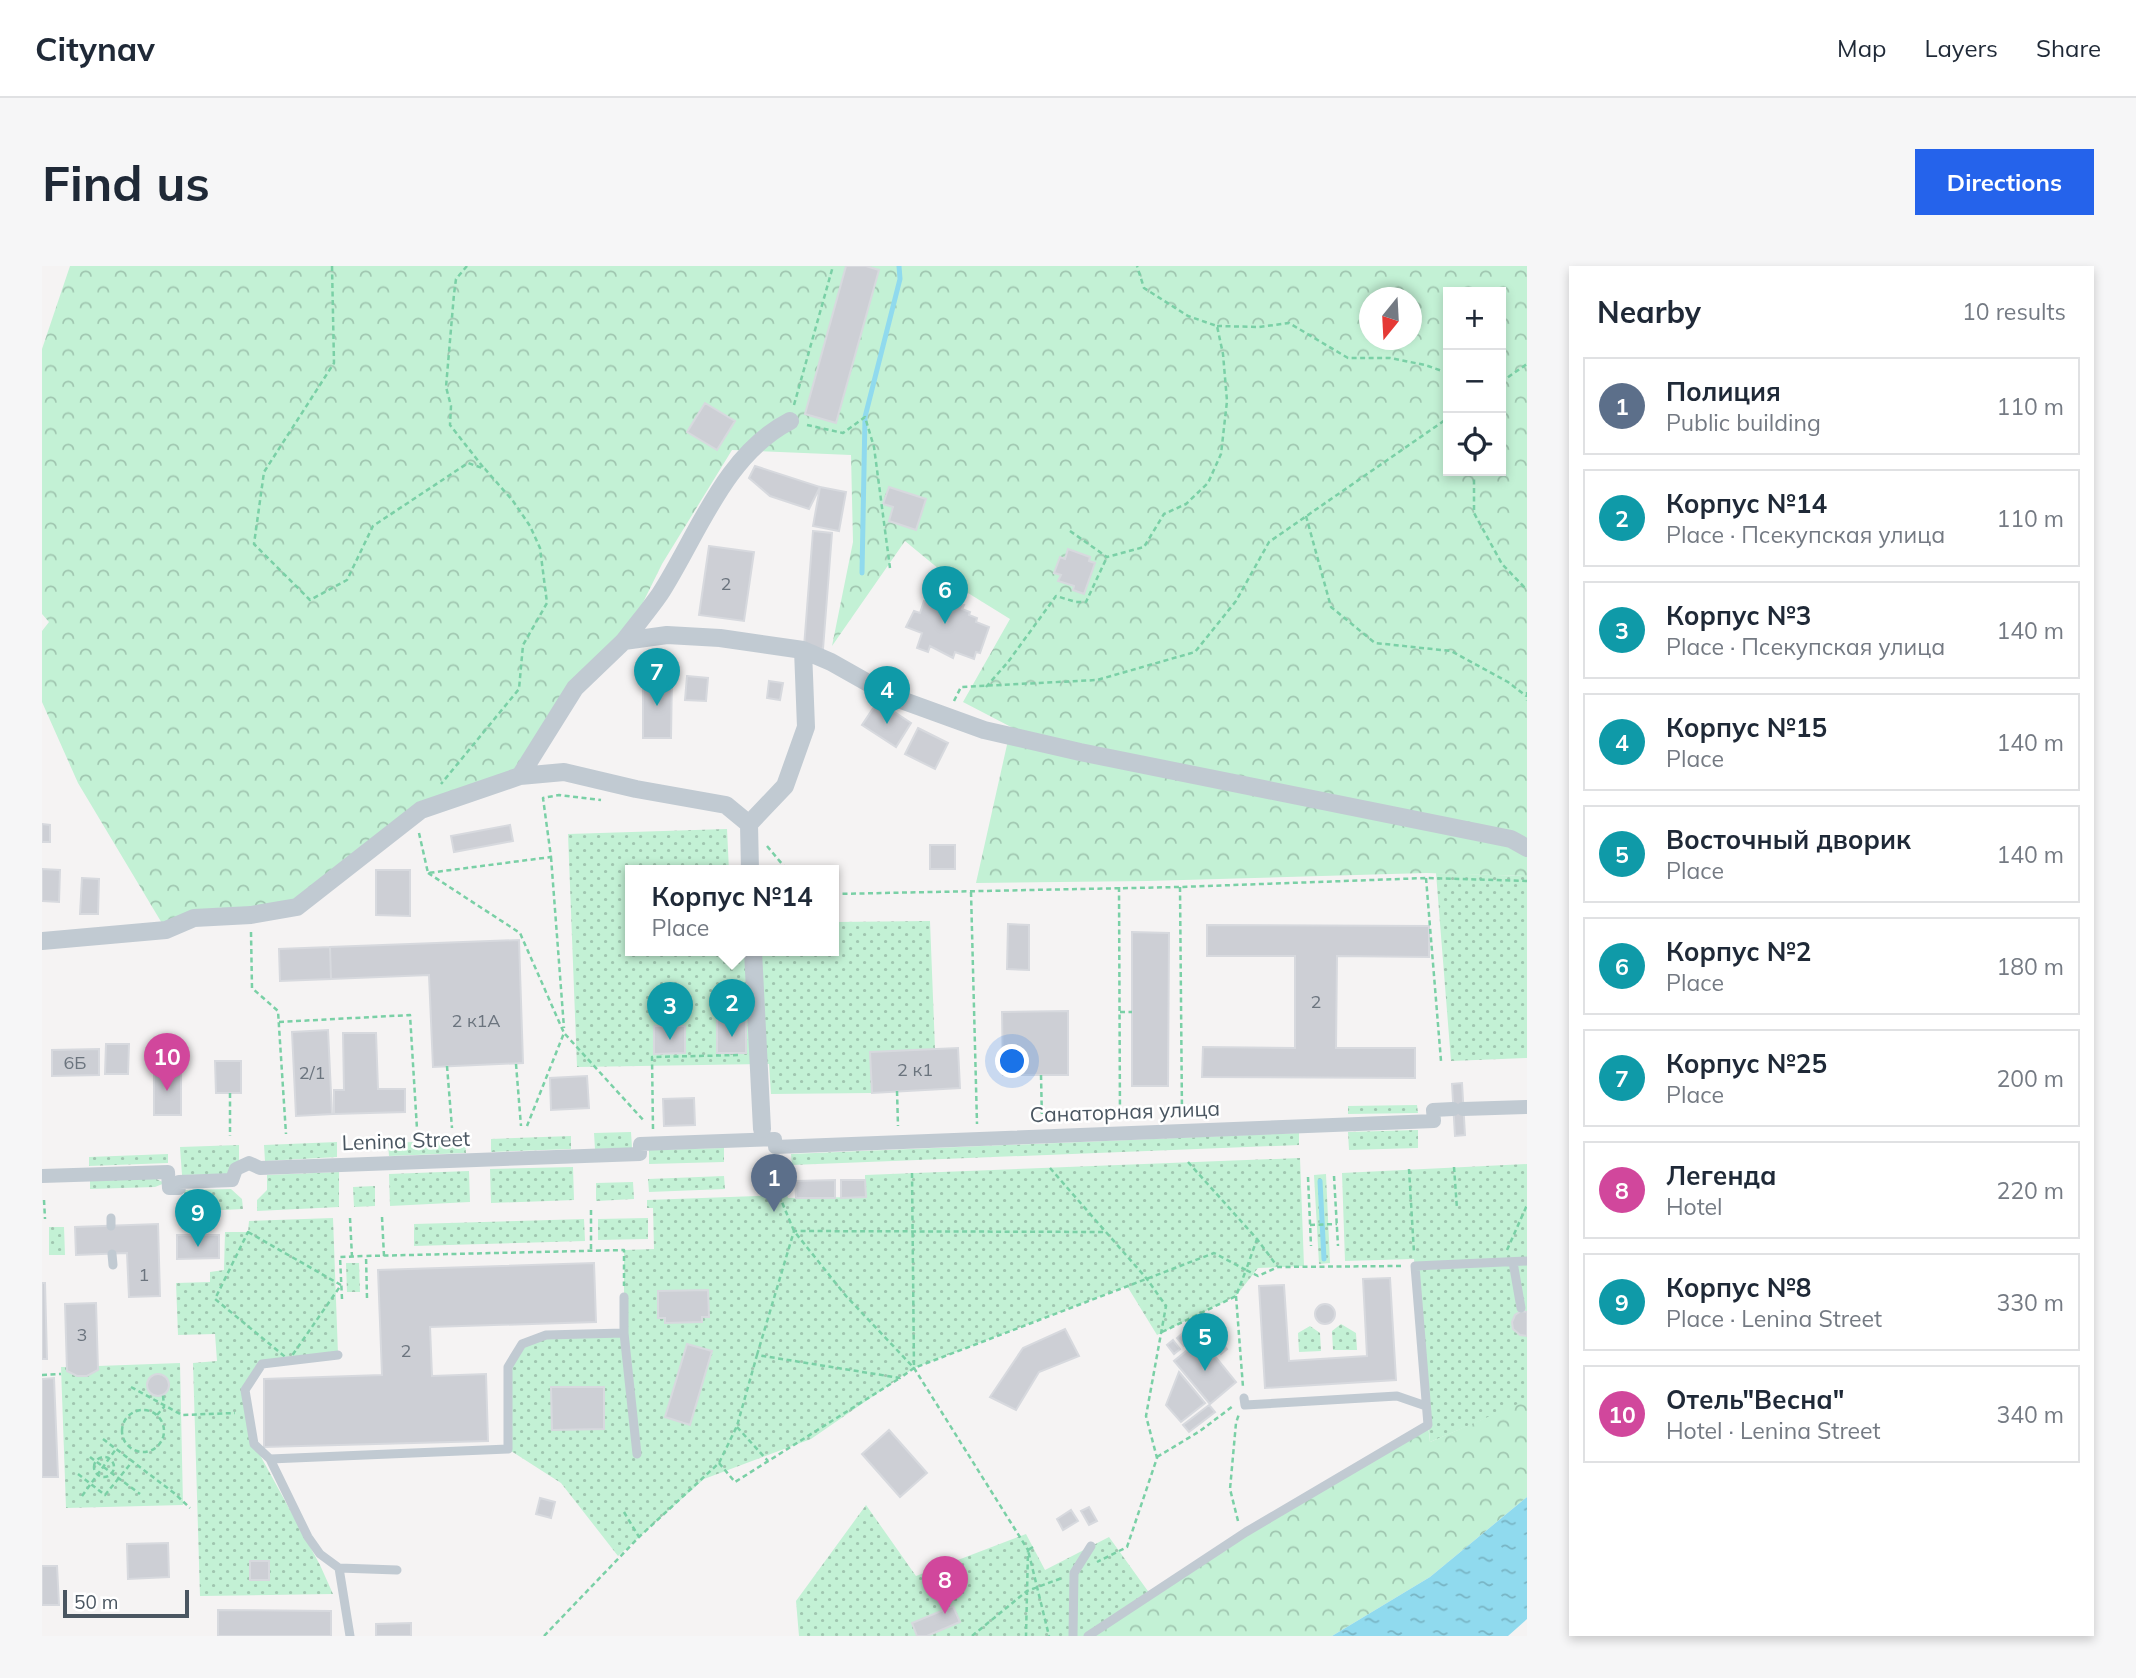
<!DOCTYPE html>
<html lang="en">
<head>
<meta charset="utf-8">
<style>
	:root { --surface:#fff; --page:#f6f6f7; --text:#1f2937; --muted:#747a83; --line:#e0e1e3; --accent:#2563eb }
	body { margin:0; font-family:Mulish,sans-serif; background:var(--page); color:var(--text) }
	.controls { position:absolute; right:21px; top:21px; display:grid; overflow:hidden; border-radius:0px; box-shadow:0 4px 10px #0003 }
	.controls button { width:63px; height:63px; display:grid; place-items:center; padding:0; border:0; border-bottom:2px solid var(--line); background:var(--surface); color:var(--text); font:35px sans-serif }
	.compass { position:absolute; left:1317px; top:21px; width:63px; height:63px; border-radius:50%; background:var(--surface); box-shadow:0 4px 10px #0003; rotate:198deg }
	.scale { position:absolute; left:21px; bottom:18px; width:126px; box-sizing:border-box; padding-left:7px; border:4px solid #4a5661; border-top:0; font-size:19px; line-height:24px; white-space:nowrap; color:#4a5661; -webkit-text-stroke:5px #fff; paint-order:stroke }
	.you { position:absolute; left:971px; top:796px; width:24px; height:24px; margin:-18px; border:5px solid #fff; border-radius:50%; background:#1a73e8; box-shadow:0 0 0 10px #1a73e833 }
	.badge { display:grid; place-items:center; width:46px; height:46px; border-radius:50%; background:var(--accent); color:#fff; font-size:23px; font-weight:700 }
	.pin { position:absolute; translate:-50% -58px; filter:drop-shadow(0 2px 4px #0008) }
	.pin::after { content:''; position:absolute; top:37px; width:24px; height:21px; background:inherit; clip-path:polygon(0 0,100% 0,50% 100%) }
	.popup { position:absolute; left:583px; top:599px; width:214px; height:91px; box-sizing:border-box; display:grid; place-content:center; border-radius:0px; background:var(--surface); filter:drop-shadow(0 2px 5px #0005); font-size:23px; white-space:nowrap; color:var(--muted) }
	.popup b { font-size:26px; color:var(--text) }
	.popup::after { content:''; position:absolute; left:50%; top:100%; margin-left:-14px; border:14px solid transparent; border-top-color:var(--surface) }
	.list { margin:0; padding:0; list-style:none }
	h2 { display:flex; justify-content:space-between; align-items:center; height:91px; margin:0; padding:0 28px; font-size:30px }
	h2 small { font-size:23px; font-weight:400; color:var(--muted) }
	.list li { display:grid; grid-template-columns:46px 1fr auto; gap:21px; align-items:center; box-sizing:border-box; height:98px; margin:0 14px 14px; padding:0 14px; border:2px solid var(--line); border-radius:0px }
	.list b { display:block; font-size:26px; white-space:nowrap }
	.list p { margin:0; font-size:23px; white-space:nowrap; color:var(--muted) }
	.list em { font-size:23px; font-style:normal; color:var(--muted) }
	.icon { flex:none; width:38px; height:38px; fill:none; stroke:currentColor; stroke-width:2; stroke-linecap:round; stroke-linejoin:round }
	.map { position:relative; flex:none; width:1485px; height:1370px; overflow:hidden; border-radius:0px }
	header { display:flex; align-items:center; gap:42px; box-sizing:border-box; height:98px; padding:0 35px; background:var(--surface); border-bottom:2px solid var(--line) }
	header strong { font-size:33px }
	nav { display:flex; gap:38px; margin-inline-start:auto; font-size:24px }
	.intro { display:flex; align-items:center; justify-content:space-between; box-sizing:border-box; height:168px; padding:0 42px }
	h1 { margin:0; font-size:49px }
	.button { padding:18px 32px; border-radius:0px; background:var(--accent); color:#fff; font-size:24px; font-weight:700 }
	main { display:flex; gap:42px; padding:0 42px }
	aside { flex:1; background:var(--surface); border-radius:0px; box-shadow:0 4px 10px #0003 }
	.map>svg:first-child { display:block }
</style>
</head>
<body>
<header>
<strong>Citynav</strong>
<nav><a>Map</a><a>Layers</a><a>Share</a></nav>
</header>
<div class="intro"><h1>Find us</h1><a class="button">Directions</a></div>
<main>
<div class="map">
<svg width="1485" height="1370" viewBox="0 0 1485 1370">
	<defs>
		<pattern id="grass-dots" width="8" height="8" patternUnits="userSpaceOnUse" patternTransform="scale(1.75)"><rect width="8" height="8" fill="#c3f1d5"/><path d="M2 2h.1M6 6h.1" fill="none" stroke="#a0c6b0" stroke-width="1.8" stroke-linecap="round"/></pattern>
		<pattern id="forest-crowns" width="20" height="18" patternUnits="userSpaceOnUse" patternTransform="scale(1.75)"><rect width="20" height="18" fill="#c3f1d5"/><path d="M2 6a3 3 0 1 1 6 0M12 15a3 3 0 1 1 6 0" fill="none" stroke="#a0c6b0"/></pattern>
		<pattern id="water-ripples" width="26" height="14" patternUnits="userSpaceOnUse" patternTransform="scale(1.75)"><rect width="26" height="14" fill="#90daee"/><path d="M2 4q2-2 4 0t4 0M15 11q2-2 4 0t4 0" fill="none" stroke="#78b4c4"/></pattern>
	</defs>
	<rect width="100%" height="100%" fill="#f5f3f3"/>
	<path fill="url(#grass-dots)" d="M685 563 687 605H588V685H792V656L888 655 893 783 828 786 830 827 729 828 727 798 535 801 526 568Z
		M1394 607 1485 610V792L1409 795Z
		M1375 839 1376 847 1306 848V840Z
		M1376 864V882L1307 884 1306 866Z
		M589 866 590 882 553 883 552 867Z
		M1257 867V879L750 899 749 888Z
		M529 870V883L449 886V873Z
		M423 874 424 887 347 890 346 877Z
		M295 876V891L223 895 222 879Z
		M197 879V895L187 908 140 909 138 881Z
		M682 882V896L607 898V884Z
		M126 888V897L47 900V891Z
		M1258 892 1262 1000 1216 1002 1194 1030 1115 1069 1085 1020 872 1102 769 1173 662 1213 576 1290 519 1217 466 1183 465 1100 481 1078 504 1070 582 1067V984L612 983 611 942H605V934L745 929 746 932 823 931V909Z
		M1485 898V1135L1388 1176 1372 993 1303 995 1300 907Z
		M531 901 532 934 449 937 448 903Z
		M427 905 428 936 348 940 347 908Z
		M297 906V941L215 945V934L225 924V909Z
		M1284 908 1288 997 1277 998 1272 909Z
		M682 910 683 923 607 926 606 913Z
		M112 912 123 917 113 921 48 923V914Z
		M591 916 592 933 554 935V917Z
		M333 920V940L312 941 311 921Z
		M189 923 200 933 201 943 142 946V924Z
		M291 952 296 1088 220 1098 203 1124 212 1178 278 1299 291 1328 158 1330 151 1097 175 1095 173 1068 136 1069 134 1017 168 1016V1006L182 1004 183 966H206L207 955Z
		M606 952V973L556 974V953Z
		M542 953 543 975 372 980V958Z
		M7 961H22L23 989H7Z
		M304 997H317L318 1026H305Z
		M1299 1058 1314 1067 1315 1084H1291L1290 1065Z
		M1268 1060 1278 1067 1279 1085 1257 1086 1256 1067Z
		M138 1097 141 1239 24 1242 19 1101H25L45 1110 56 1104V1100Z
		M824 1239 874 1310 984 1268 1003 1304 1067 1271 1108 1328 1045 1370H757L754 1335Z"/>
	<path fill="url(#forest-crowns)" fill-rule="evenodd" d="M28 0H1485V610L1384 607 1106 615 934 617 969 461 921 436 968 353 926 327 863 275 790 380 811 276 809 189 690 184 620 298 582 375 533 423 478 510 379 544 255 641 124 664 36 517 0 436V365L7 356 0 348V83ZM1406 26H1459V205H1406ZM1328 32H1370V74H1328Z
		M1485 1134V1231L1388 1311 1290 1370H1046L1204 1266 1386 1159 1388 1176Z"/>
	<path fill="url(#water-ripples)" d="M1485 1231V1353L1466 1370H1290L1388 1311Z"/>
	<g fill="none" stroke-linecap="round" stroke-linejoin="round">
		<path stroke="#90daee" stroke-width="5" d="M820 307 823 151 858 13 857 0
			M1278 915 1282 993"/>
	</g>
	<path fill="#cdcfd5" stroke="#d7d9de" stroke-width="2" d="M804 0H824L837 4 794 157 763 148Z
		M663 137 693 155 675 184 645 166Z
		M713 200 778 221 767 243 728 230 707 212Z
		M778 221 804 226 797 265 771 260Z
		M847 221 884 233 874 264 847 255 851 241 841 238Z
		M771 265 790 267 781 383 762 381Z
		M667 280 712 286 702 355 657 349Z
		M1026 283 1048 291 1047 295 1053 297 1042 328 1031 324 1032 320 1016 315 1019 309 1012 307 1018 291 1023 293Z
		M893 320 908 325 907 330 915 333 913 337 922 339 920 343 928 346 927 349 935 352 934 356 947 361 938 387 934 386 932 393 913 386 911 392 888 380 886 386 875 382 880 367 864 361 872 345 878 347 882 335 887 336Z
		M601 408 630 409 629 472H601Z
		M645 410 666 412 664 435 643 434Z
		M727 415 741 417 738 434 725 432Z
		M836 435 869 457 854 481 820 459Z
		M876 462 906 477 893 503 863 488Z
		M0 558 8 559V576H0Z
		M468 559 471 575 412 586 409 570Z
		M888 579H913V603H888Z
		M0 603 18 604 17 636 0 635Z
		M334 604H368V650L334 649Z
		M40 612 57 613 56 648H38Z
		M966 658 987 659V704L965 703Z
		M1165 659 1387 660V691L1295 690 1294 782H1373V812L1160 811 1161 781 1253 782V690H1165Z
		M1090 666 1127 667 1126 820H1090Z
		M477 674 481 797 391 801 387 709 289 713 288 681Z
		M288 681 289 713 238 715 237 683Z
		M1026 745V809H961L960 746Z
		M675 754H704V787H675Z
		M612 760H643V787L612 788Z
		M286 764 290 848 254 850 250 766Z
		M301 767H334L336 823H363V846L292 848V824H302Z
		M64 778H87L86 808H63Z
		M916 782 918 822 830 827 828 786Z
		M57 783V809L10 810V784Z
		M173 795H199V827H174Z
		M112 802H139V849H112Z
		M545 810 547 842 509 844 508 812Z
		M1420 817 1423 869 1413 870 1410 818Z
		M652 832 653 859 622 860 621 833Z
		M793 914V932H754L753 915Z
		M799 914H823L824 931 799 932Z
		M116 958 118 1030 87 1031 85 987 34 989 33 961Z
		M135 969H177V992L135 993Z
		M552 997 554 1056 388 1061 390 1110 444 1108 446 1175 222 1181V1113L340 1109 336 1004Z
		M1348 1012 1354 1114 1223 1122 1217 1020 1242 1019 1247 1095 1325 1090 1321 1013Z
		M0 1017H3L5 1093H0Z
		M666 1024 667 1051H660V1056L623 1057V1052H616V1025Z
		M54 1037 56 1104 45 1110H35L25 1105 23 1038Z
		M1273 1048a10 10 0 1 1 20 0a10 10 0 1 1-20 0Z
		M1479 1045 1485 1046V1070L1478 1069 1471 1063 1470 1056 1473 1049Z
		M1151 1059 1157 1068 1151 1073 1144 1064Z
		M1023 1063 1037 1090 997 1106 974 1144 948 1131 981 1082Z
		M1167 1063 1173 1072 1167 1077 1160 1068Z
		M1141 1067 1148 1075 1142 1080 1135 1072Z
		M1159 1073 1194 1116 1168 1138 1132 1095Z
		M1131 1074 1138 1083 1132 1088 1125 1079Z
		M1178 1074 1185 1083 1179 1088 1172 1079Z
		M645 1078 670 1085 648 1159 623 1151Z
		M1137 1106 1163 1137 1139 1156 1124 1139Z
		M105 1119a11 11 0 1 1 22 0a11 11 0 1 1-22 0Z
		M12 1112 16 1211H0V1113Z
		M509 1121H562V1163L510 1164Z
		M1167 1139 1173 1146 1147 1166 1141 1159Z
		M847 1164 885 1207 858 1231 820 1188Z
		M498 1232 513 1236 509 1252 494 1248Z
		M1047 1241 1055 1255 1047 1259 1039 1245Z
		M1029 1244 1036 1255 1021 1264 1015 1253Z
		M126 1277 127 1311 86 1313 85 1278Z
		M208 1295H227V1314H208Z
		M0 1300H15L17 1339H0Z
		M911 1340 918 1356 885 1370H875L870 1357Z
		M176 1344 289 1345V1370H176Z
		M369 1357V1370H334V1358Z"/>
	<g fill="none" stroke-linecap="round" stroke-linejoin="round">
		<path stroke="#7ad0a6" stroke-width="2.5" stroke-dasharray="5 3.5" stroke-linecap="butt" d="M290 0 292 97 222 206 212 278 268 334 305 314 331 260 426 197 443 203 471 235 488 260 498 282 505 337 481 379 477 423 399 518
			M425 0 414 13 412 28 404 121 409 140 408 159 441 201
			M1175 60 1217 61 1247 57 1306 92H1348L1383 99 1406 107
			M1459 116 1485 98
			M752 139 791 0
			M765 159 801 167 823 151 832 181 848 302
			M1432 205V247L1460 298 1485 324
			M1264 250 1289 341 1333 377 1409 385 1466 416 1484 430
			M1028 265 1065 291 1102 281 1122 248 1144 238 1166 217 1179 188 1185 135 1181 88 1175 60 1146 50 1102 22 1095 0
			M944 421 966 396 1014 330 1034 336H1044L1065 291
			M1485 426V435
			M912 435 919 421 1055 414 1153 386 1194 335 1227 276 1406 152
			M377 567 386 607 509 591 501 532 517 529 559 534
			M725 580 746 605
			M509 591 522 762
			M386 607 478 667 522 767 485 860
			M1384 612 1399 795
			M1077 621 1078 853
			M1138 621 1140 848
			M929 626 935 858
			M792 628 1138 621 1384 612 1485 615
			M209 666 210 722 236 745 244 868
			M1078 746H1090
			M237 756 368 749 375 863
			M523 768 603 856
			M474 798 479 860
			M405 800 410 862
			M999 809 1000 855
			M855 825 856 860
			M188 827V870
			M611 863 610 791 699 789
			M1146 896 1215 973 1235 1000
			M1412 901 1415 943
			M1008 902 1105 1013 1124 1040 1104 1150 1115 1192 1085 1281 1055 1296
			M1367 903 1372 987
			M870 907 872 1102
			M1292 910 1296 980
			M1266 911 1269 980
			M737 929 752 965 804 1030 872 1102 986 1284 984 1370
			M2 934 3 953
			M549 944V985
			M340 951 342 990
			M308 952 310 991
			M1268 959 1295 958
			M206 966 299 1019 247 1094 173 1033Z
			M1465 984 1485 939
			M1194 1030 1201 1121
			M325 1032 324 990 582 984V1020
			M300 1033 298 991 323 990
			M1120 1066 1194 1030 1204 1004 1216 1010 1236 1001 1361 1000
			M715 1089 752 965 1064 966
			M0 1109 19 1108
			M89 1121 140 1149 193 1147
			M80 1165a21 21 0 1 1 42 0a21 21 0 1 1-42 0Z
			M115 1149 122 1141 121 1129
			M695 1161 726 1195
			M61 1173 132 1227 148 1242
			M52 1201a10 10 0 1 1 20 0a10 10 0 1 1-20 0Z
			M48 1191 98 1228
			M1115 1191 1158 1165 1191 1140
			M677 1197 693 1216 858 1112
			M36 1208 63 1229 90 1196
			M40 1230 74 1183
			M582 1246 597 1271
			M1196 1255 1188 1223 1194 1157 1197 1148
			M991 1281 986 1284 1007 1370
			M502 1370 597 1271 677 1197 695 1160 715 1089 858 1112 872 1102 1172 987 1204 1004 1215 973
			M930 1370 985 1325 1020 1312"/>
		<path stroke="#c1cad2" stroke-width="9" d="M69 952V960
			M70 988 71 999
			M1471 996 1479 1042
			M582 1067 595 1188
			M296 1089 220 1098 203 1124 212 1178 228 1193 266 1271 278 1288 297 1302
			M1202 1132 1203 1139 1355 1130 1384 1140
			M228 1193 466 1183V1101L480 1078 504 1069 582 1067V1031
			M308 1370 297 1302 355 1304
			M1031 1370 1032 1307 1049 1280
			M1046 1370 1204 1266 1386 1159 1373 1000 1485 995"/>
		<path stroke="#c1cad2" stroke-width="14" d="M1421 843 1485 841
			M0 910 126 906 127 922H137V916L190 914 194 903 207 897 218 902 598 888V878L733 873V881L1392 855 1391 844 1411 843"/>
		<path stroke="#c1cad2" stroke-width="18" d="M582 375C594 359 607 344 618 328 656 269 682 189 748 155
			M478 510 533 422 582 375 625 369 678 372 761 384
			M707 558 708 605
			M0 675 124 664 152 652 209 649 255 641 379 544 478 510 522 506 594 523 684 539 707 558 743 520 764 461 761 384 789 396 851 431 942 464 1038 486 1469 573 1485 582
			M711 685 720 863"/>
	</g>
	<g text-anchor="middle" stroke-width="5" stroke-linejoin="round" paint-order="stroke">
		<g font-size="18" fill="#6b747e">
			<text x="684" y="324">2</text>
			<text x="1274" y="742">2</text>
			<text x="434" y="761">2 к1А</text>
			<text x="33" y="803">6Б</text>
			<text x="873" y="810">2 к1</text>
			<text x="270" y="813">2/1</text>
			<text x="102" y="1015">1</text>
			<text x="40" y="1075">3</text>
			<text x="364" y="1091">2</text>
		</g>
		<g font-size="21" fill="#4a5661" stroke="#fff">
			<text transform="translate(1083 846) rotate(-2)" y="7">Санаторная улица</text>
			<text transform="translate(364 875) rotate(-2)" y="7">Lenina Street</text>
		</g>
	</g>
</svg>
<div class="controls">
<button>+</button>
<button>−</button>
<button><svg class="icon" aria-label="locate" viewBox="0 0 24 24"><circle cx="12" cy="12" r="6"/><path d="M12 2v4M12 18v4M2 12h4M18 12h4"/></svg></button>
</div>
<svg class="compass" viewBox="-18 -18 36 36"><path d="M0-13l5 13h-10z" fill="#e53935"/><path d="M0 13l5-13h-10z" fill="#747a83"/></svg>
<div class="scale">50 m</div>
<div class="you"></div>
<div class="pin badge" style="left:732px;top:946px;background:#5c6f8a">1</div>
<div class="pin badge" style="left:690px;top:771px;background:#0f9aa8">2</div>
<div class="popup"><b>Корпус №14</b>Place</div>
<div class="pin badge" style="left:628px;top:774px;background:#0f9aa8">3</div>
<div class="pin badge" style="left:845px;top:458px;background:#0f9aa8">4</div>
<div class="pin badge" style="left:1163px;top:1105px;background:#0f9aa8">5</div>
<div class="pin badge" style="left:903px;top:358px;background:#0f9aa8">6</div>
<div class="pin badge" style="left:615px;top:440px;background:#0f9aa8">7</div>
<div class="pin badge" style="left:903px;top:1348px;background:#d1479c">8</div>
<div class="pin badge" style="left:156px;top:981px;background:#0f9aa8">9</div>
<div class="pin badge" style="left:125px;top:825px;background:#d1479c">10</div>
</div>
<aside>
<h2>Nearby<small>10 results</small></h2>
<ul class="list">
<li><span class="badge" style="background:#5c6f8a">1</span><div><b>Полиция</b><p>Public building</p></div><em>110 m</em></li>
<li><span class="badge" style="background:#0f9aa8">2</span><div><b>Корпус №14</b><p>Place · Псекупская улица</p></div><em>110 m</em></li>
<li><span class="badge" style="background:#0f9aa8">3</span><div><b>Корпус №3</b><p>Place · Псекупская улица</p></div><em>140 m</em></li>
<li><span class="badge" style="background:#0f9aa8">4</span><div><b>Корпус №15</b><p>Place</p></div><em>140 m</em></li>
<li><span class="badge" style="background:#0f9aa8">5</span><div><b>Восточный дворик</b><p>Place</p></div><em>140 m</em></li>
<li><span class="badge" style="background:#0f9aa8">6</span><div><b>Корпус №2</b><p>Place</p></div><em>180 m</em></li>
<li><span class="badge" style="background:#0f9aa8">7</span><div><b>Корпус №25</b><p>Place</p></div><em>200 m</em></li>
<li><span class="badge" style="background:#d1479c">8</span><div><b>Легенда</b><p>Hotel</p></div><em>220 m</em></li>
<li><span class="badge" style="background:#0f9aa8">9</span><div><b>Корпус №8</b><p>Place · Lenina Street</p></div><em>330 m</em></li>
<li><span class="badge" style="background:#d1479c">10</span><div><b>Отель&quot;Весна&quot;</b><p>Hotel · Lenina Street</p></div><em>340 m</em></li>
</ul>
</aside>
</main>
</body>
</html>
